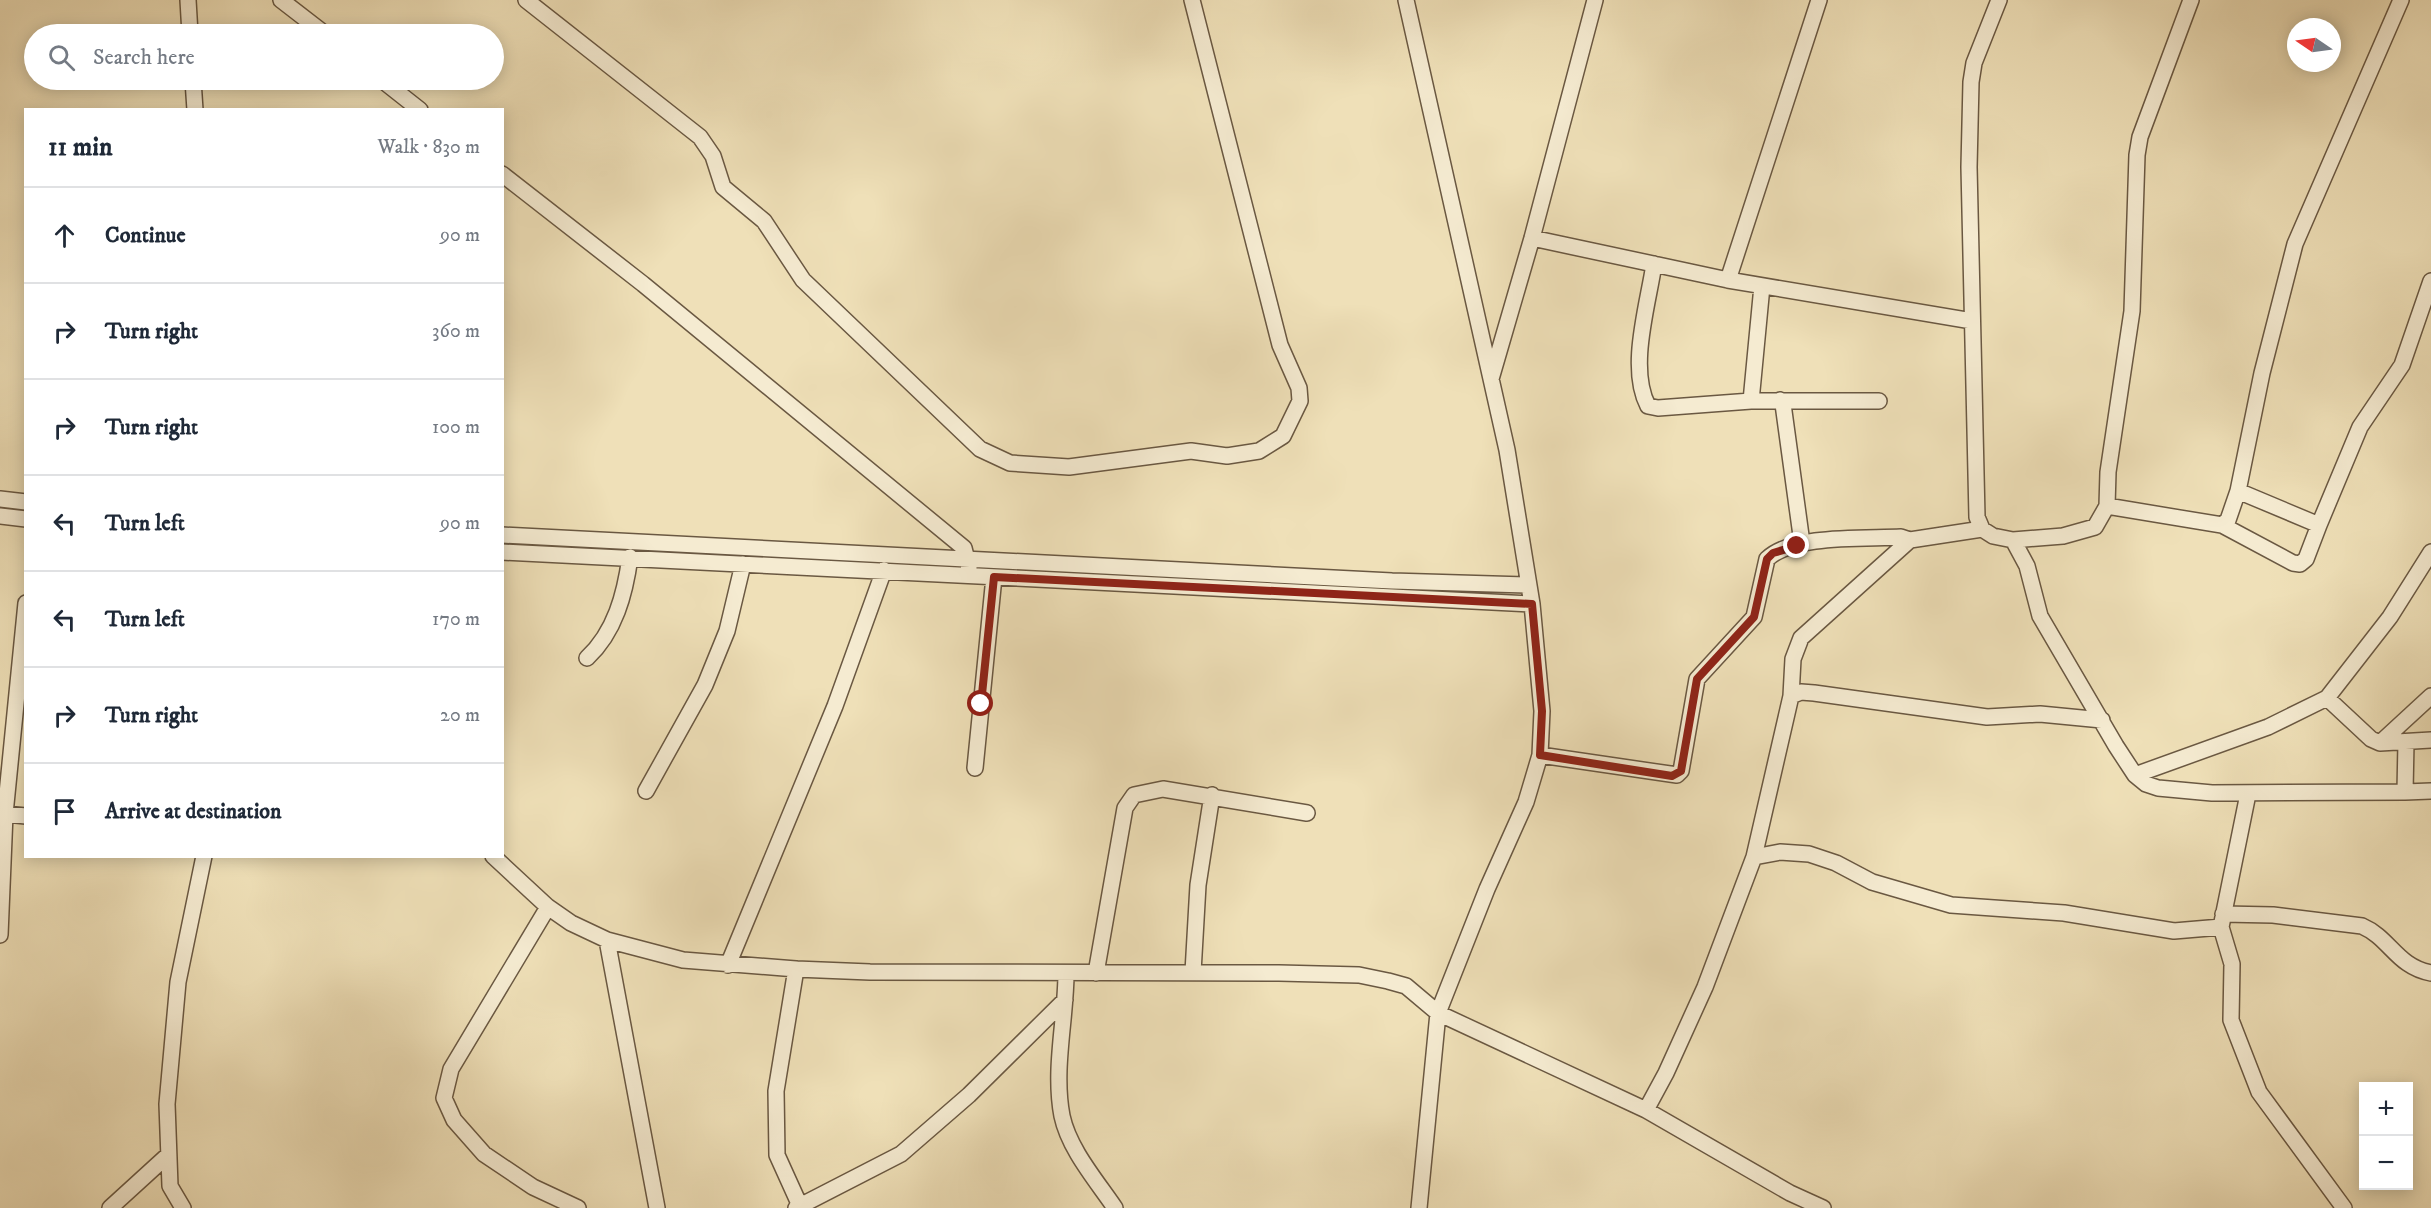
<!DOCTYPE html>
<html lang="en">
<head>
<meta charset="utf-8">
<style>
	:root { --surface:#fff; --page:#f6f6f7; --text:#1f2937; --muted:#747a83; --line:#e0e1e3 }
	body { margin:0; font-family:"IM FELL DW Pica",serif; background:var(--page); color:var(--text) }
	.controls { position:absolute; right:18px; bottom:18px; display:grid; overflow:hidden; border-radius:0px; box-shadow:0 3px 15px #0003 }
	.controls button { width:54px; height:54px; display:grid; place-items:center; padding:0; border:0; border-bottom:2px solid var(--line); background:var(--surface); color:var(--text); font:30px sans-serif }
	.compass { position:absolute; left:2287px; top:18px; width:54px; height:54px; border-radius:50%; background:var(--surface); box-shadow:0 3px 15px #0003; rotate:283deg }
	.stop { position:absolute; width:18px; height:18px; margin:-14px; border:4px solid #8f2418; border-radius:50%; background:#fff }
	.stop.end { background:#8f2418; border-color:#fff; box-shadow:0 2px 6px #0008 }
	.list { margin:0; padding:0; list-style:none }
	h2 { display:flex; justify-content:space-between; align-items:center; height:78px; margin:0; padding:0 24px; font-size:26px }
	h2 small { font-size:20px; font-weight:400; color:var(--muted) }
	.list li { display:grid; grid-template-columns:39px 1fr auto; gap:18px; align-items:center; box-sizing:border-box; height:96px; padding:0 24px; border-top:2px solid var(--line) }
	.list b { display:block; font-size:22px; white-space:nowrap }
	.list em { font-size:20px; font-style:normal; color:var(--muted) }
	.icon { flex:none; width:33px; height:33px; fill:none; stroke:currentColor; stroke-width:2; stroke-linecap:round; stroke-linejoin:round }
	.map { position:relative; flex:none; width:2431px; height:1208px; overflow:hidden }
	.search { position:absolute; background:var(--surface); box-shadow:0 3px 15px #0003; left:24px; top:24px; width:480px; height:66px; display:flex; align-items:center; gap:15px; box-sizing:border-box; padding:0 21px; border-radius:33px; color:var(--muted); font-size:22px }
	.panel { position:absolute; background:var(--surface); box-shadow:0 3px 15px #0003; left:24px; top:108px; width:480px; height:750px; border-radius:0px }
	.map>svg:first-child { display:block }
</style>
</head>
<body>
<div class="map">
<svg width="2431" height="1208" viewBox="0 0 2431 1208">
	<rect width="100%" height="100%" fill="#efe0b8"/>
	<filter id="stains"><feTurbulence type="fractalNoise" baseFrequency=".00333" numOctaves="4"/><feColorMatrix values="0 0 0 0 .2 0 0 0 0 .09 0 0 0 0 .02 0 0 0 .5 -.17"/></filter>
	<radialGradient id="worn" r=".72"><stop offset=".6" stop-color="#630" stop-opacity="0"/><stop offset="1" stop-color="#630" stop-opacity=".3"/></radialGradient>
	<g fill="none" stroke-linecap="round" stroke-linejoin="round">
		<defs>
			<path id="minor" d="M188 0 190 34
				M281 0 325 34
				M526 0 700 137 713 156 723 187 764 221 803 280 980 449 1010 463 1069 467 1191 451 1227 456 1259 451 1283 436 1300 401 1299 388 1280 345 1192 0
				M1406 0 1507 450 1532 604 1542 711 1540 755 1526 802 1487 889 1438 1013 1419 1208
				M1999 0 1974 63 1971 82 1969 167 1977 517 1982 529 1993 536 2013 540 2027 566 2040 616 2116 746 2135 775 2146 784 2158 788 2212 793 2405 792
				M193 80 195 110
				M382 80 420 110
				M502 174 643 284 964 548 969 568
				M1532 238 1728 280 1972 321
				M1654 264C1648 305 1628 368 1648 406L1658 408 1751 401 1762 286
				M1728 280 1819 0
				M1491 379 1532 238 1595 0
				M1780 400 1783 404 1802 543
				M1751 401H1879
				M2238 491 2319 525 2360 427 2402 365 2431 281
				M0 499 26 502
				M2107 506 2222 525 2228 520 2238 491 2262 373 2295 244 2401 0
				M0 516 26 519
				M2222 525 2293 563 2300 564 2306 559 2319 525
				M502 535 1392 581 1528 585
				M2013 540 2063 536 2095 527 2107 506 2108 472 2132 311 2137 155 2140 137 2191 0
				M502 552 1532 604
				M587 658C615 632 625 594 630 557
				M1791 696 1793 659 1801 638 1910 540
				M2327 698 2371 739 2380 743 2431 740
				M2406 742 2405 792 2431 791
				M2380 743 2431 696
				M1540 755 1677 775 1681 771 1697 679 1754 617 1767 559C1793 534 1865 539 1901 537L1910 540 1982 529
				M975 768 994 577
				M2135 775 2268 727 2327 698 2390 617 2431 552
				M646 791 705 685 727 631 743 564
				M2248 794 2221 927 2232 964 2231 1020 2259 1092 2344 1208
				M5 814 26 816
				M493 856 548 907 571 923 607 940 683 960 796 969 870 972 1279 973 1359 975 1388 981 1406 986 1438 1013 1646 1110 1790 1193 1823 1208
				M1754 857 1780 852 1809 854 1836 863 1872 882 1951 905 2064 913 2174 931 2221 927
				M548 907 451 1069 444 1098 454 1120 484 1154 533 1187 578 1208
				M2223 914 2273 915 2362 926C2390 938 2397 967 2431 973
				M0 935 5 814 26 603
				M607 940 657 1208
				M728 965 835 706 884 570
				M796 969 776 1091 777 1155 801 1208
				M1193 972 1198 885 1212 795
				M1066 973C1066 1019 1053 1069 1062 1116 1069 1149 1096 1180 1115 1208
				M1096 973 1125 808 1134 795 1163 789 1307 813
				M1646 1110 1666 1073 1705 987 1754 857 1791 696 1801 692 1814 693 1987 717 2040 714 2102 720
				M110 1208 167 1156
				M183 1208 170 1186 167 1104 178 982 204 856
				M796 1208 901 1154 969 1095 1065 1000"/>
		</defs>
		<use href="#minor" stroke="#6a5842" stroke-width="18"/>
		<use href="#minor" stroke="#f5ebd1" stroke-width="15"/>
	</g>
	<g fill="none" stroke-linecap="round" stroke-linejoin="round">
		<path stroke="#8f2418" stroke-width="8" d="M981 704 994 577 1532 604 1542 711 1540 755 1672 776 1681 771 1697 679 1754 617 1767 559 1773 553 1797 546"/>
	</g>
	<rect width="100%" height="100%" filter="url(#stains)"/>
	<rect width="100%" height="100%" fill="url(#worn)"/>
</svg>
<div class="controls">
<button>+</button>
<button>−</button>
</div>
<svg class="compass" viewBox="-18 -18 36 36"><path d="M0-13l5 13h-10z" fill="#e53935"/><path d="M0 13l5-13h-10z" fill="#747a83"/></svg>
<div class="stop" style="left:981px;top:704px"></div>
<div class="stop end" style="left:1797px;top:546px"></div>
<div class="search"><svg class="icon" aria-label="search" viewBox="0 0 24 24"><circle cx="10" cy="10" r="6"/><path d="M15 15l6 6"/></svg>Search here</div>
<section class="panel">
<h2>11 min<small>Walk · 830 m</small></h2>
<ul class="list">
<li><svg class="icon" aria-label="ahead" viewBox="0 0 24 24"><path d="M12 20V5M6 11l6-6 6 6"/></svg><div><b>Continue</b></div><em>90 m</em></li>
<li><svg class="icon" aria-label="right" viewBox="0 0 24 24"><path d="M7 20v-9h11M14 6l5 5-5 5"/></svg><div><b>Turn right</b></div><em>360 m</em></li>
<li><svg class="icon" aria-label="right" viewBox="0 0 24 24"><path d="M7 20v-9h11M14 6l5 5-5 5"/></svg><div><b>Turn right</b></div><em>100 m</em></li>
<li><svg class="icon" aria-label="left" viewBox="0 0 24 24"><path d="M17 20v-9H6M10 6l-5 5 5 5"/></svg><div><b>Turn left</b></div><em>90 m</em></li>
<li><svg class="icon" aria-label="left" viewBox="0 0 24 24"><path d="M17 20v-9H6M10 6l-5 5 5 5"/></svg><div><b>Turn left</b></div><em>170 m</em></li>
<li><svg class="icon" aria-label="right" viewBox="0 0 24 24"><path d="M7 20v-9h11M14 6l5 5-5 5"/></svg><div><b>Turn right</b></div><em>20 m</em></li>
<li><svg class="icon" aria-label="arrive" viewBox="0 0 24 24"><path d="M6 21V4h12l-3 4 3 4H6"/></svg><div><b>Arrive at destination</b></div></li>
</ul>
</section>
</div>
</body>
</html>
